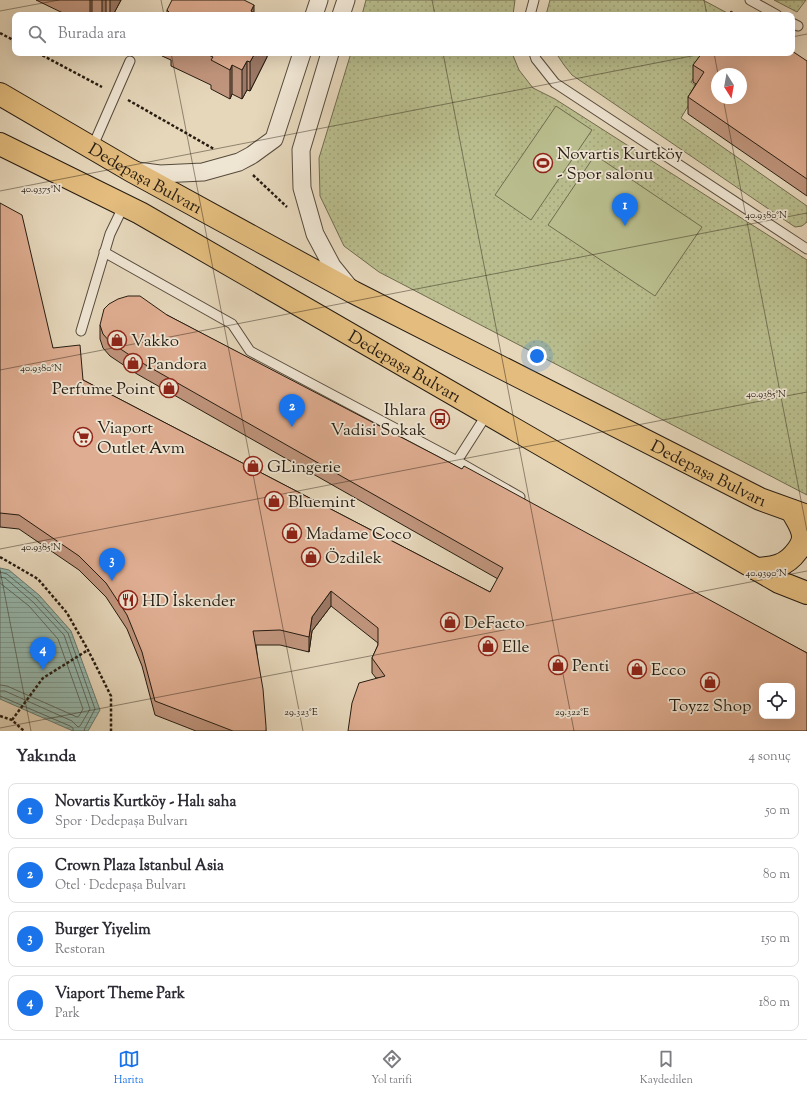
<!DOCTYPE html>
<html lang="tr">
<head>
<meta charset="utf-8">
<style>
	:root { --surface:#fff; --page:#f2f2f3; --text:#2b2b33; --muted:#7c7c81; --line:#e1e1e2; --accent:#1a73e8 }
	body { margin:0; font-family:"Sorts Mill Goudy",serif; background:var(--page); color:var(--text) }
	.controls { position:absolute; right:12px; bottom:12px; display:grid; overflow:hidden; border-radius:8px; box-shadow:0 4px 16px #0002 }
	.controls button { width:36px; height:36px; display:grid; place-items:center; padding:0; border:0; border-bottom:1px solid var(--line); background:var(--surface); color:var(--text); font:20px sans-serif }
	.compass { position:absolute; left:711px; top:68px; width:36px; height:36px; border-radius:50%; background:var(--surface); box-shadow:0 4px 16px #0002; rotate:169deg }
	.you { position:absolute; left:537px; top:356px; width:14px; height:14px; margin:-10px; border:3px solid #fff; border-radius:50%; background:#1a73e8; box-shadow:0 0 0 6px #1a73e833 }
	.badge { display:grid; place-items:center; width:26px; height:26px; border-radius:50%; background:var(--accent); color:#fff; font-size:13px; font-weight:700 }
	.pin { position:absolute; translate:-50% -33px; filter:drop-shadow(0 1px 2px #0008) }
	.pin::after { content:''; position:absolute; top:21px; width:14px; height:12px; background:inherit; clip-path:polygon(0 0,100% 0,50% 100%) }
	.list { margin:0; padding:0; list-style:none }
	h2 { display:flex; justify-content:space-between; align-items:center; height:52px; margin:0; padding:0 16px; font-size:17px }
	h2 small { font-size:13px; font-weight:400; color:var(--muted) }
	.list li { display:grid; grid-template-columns:26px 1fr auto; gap:12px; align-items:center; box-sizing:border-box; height:56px; margin:0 8px 8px; padding:0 8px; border:1px solid var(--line); border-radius:8px }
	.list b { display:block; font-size:15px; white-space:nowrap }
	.list p { margin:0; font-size:13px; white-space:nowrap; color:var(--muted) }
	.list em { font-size:13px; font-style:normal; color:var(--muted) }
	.icon { flex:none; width:22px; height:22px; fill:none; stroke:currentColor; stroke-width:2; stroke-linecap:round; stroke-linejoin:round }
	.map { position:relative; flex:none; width:807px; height:731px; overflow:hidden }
	.search { position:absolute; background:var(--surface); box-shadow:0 4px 16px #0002; left:12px; right:12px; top:12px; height:44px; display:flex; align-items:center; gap:10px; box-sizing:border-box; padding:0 14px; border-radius:8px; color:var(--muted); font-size:15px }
	.sheet { height:308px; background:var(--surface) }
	nav { display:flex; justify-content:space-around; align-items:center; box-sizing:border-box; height:56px; border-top:1px solid var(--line); background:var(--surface); font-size:11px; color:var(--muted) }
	nav a { display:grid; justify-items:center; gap:2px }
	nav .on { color:var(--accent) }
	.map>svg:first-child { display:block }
</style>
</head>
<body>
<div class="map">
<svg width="807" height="731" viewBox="0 0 807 731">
	<defs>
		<pattern id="grass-dots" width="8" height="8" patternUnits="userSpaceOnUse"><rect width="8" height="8" fill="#b9bd8d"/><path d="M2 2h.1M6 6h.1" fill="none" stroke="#9fa279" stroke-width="1.8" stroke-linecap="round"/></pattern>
		<pattern id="water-rules" width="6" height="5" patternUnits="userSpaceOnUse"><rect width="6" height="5" fill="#96bab0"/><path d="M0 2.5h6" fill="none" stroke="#819f96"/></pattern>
	</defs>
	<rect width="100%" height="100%" fill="#e6d7bb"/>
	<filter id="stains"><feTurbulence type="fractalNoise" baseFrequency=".005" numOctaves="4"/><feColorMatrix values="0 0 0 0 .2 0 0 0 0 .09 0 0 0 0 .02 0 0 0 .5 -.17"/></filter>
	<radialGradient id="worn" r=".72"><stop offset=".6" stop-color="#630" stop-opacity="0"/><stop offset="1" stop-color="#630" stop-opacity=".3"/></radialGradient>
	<path fill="url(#grass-dots)" stroke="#706c4f" d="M366 0H515L513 15H362Z
		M550 0H703L731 15H546Z
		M774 0H806L797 12Z
		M351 53H512L519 70 533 88 555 99 807 260V495L379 272 344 246 320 196 319 158Z
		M556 53H710L691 82 699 88 681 118 807 206V222L802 226 795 227 572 75 564 65Z"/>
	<path fill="#b9bd8d" stroke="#706c4f" d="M556 106 592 130 531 220 495 195Z
		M595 155 702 227 655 296 548 225Z"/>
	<path fill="url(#water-rules)" stroke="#697b70" d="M0 568 9 570 39 595 71 631 100 710 88 731H73L0 699Z"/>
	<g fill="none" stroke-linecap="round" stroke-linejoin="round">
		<path stroke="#5e6b60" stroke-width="1" d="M0 572 7 574 36 598 68 633 95 709 85 728 84 731
			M0 577 5 578 33 602 64 635 90 709 80 726 78 727 72 721 5 691H0
			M0 583 29 606 58 639 83 709 79 716 77 717 7 686 0 685
			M0 696 70 726 73 728V731"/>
		<defs>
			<path id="service" d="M750 0 777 15
				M530 15 534 0
				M792 23 798 26
				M534 53 536 59 555 83 807 249
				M92 148 130 61
				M104 252 232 324 250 351 457 461 487 414
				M81 331 110 234 124 205
				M457 461 520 497"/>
			<path id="minor" d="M314 15 319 0
				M341 15 346 0
				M330 53 301 150 302 188 315 234 332 266 349 287
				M137 171 160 174 203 172 239 162 252 155 274 139 302 53"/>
			<g id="primary">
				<path id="s1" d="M0 94 130 170 353 292 760 499 807 516"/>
				<path id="s2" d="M0 144 140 213 779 582 807 593"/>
				<path d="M756 569C774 568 786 566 797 551 800 547 803 541 803 537 803 527 796 519 792 511"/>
			</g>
		</defs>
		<use href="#service" stroke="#564b3c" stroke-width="11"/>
		<use href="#minor" stroke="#564b3c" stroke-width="19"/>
		<use href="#primary" stroke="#261c11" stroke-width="24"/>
		<path stroke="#261c11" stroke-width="2.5" stroke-dasharray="3 2" stroke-linecap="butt" d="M0 33 15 41
			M38 53 102 87
			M128 100 214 149
			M253 175 287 207
			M0 557 38 579 67 613 88 650 111 696V731
			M0 716 12 720 24 731
			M12 720 43 678 88 650"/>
		<use href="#service" stroke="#efe5d3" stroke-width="9"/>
		<use href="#minor" stroke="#efe5d3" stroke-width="17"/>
		<use href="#primary" stroke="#e3bc7e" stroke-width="22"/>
	</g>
	<path fill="#c0957d" stroke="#261c11" d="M36 0H121L113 15H67Z
		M167 10 254 13 258 15H167Z
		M162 53H267V57L250 91 247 90 242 99 232 94 230 99 211 89V85L171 66V60L162 56Z
		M807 61V196L688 114V97L696 84 693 82V65Z
		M0 203 53 348 83 380 490 592 498 579 137 374 110 356 103 348 100 339V325L167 315 807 653 376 678 372 673V658L378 645V643L331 606 312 631 309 652 280 645H256L266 731H196L155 715 142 666 127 629 106 597 79 570 19 529 0 527Z"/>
	<path fill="#9c7966" stroke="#261c11" d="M90 0H92V15H90Z
		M102 0H106V15H102Z
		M110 0H121L113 15H110Z
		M254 5V15L251 11Z
		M255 53H267V57L250 91V62Z
		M247 61V90L242 99V70Z
		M232 65V94L230 99V70Z
		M331 591V606L312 631 309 652V637L312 617Z"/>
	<path fill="#dfad91" stroke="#261c11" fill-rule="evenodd" d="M172 0H244L254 5 251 11 258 15H168L170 13 167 10Z
		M731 11 737 15H728Z
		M792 51 807 61V179L688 97 704 72 693 65 702 53H792ZM717 74H741V98H717Z
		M204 53H255L250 62 247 61 242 70 232 65 230 70 211 60 213 57Z
		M0 203 22 215 53 348 80 345 83 380 490 592 503 568 137 360 110 342 103 334 100 325 104 309 109 304 118 299 128 296H140L167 315 462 469 464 466 807 653V731H348L352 703 359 683 385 676 372 658 378 645V628L331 591 312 617 309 637 280 630 253 631 263 689 266 726V731H233L155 701 142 652 127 615 106 583 79 556 19 515 0 513ZM762 686H792V716H762Z"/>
	<path fill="none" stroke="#261c11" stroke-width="1" stroke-opacity="0.45" d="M161 0 164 15M432 0 435 15M704 0 707 15M0 11 59 0M792 37 807 34M171 53 303 731M443 53 574 731M714 53 718 74M723 98 807 531M0 191 707 53M0 370 807 213M0 549 807 392M0 570 31 731M0 728 807 571"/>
	<defs>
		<symbol id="stadium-ring" viewBox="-11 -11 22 22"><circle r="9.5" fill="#efe5d3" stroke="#8f2418" stroke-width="1.5"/><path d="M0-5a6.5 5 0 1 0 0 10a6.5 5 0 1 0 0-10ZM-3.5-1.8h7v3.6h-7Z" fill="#8f2418"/></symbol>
		<symbol id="shop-ring" viewBox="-11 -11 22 22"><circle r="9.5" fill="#efe5d3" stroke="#8f2418" stroke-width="1.5"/><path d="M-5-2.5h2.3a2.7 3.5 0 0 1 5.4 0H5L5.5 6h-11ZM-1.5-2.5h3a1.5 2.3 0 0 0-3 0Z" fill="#8f2418"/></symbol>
		<symbol id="bus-ring" viewBox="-11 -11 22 22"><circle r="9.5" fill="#efe5d3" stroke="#8f2418" stroke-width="1.5"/><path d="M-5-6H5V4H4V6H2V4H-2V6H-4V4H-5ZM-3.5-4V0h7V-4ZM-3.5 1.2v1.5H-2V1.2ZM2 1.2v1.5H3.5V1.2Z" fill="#8f2418"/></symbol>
		<symbol id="supermarket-ring" viewBox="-11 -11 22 22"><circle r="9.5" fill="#efe5d3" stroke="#8f2418" stroke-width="1.5"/><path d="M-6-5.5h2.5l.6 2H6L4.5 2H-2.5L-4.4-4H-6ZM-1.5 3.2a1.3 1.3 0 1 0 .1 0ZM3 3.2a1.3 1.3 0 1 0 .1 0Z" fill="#8f2418"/></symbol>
		<symbol id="restaurant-ring" viewBox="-11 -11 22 22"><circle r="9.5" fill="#efe5d3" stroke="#8f2418" stroke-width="1.5"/><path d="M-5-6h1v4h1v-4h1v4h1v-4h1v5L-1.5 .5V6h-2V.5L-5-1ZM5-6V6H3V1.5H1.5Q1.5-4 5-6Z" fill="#8f2418"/></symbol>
	</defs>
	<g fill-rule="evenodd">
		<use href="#stadium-ring" x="532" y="152" width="22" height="22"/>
		<use href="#shop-ring" x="106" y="329" width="22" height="22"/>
		<use href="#shop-ring" x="122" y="352" width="22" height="22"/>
		<use href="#shop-ring" x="158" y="377" width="22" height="22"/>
		<use href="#bus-ring" x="429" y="408" width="22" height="22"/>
		<use href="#supermarket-ring" x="72" y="426" width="22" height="22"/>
		<use href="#shop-ring" x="242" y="455" width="22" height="22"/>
		<use href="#shop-ring" x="263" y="490" width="22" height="22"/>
		<use href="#shop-ring" x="281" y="522" width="22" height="22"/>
		<use href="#shop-ring" x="300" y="546" width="22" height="22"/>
		<use href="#restaurant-ring" x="117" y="589" width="22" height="22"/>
		<use href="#shop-ring" x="439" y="611" width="22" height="22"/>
		<use href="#shop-ring" x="477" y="635" width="22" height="22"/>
		<use href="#shop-ring" x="547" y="654" width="22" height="22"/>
		<use href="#shop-ring" x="626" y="658" width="22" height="22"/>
		<use href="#shop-ring" x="699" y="671" width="22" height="22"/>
	</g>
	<g text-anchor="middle" stroke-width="3.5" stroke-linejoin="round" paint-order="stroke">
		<g font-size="17" fill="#261c11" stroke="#efe5d3" text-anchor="start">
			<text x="557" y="159">Novartis Kurtköy<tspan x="557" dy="20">- Spor salonu</tspan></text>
			<text x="131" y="346">Vakko</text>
			<text x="147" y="369">Pandora</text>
			<text x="155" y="394" text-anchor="end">Perfume Point</text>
			<text x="426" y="415" text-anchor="end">Ihlara<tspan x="426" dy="20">Vadisi Sokak</tspan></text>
			<text x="97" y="433">Viaport<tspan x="97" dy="20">Outlet Avm</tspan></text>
			<text x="267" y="472">GLingerie</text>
			<text x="288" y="507">Bluemint</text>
			<text x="306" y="539">Madame Coco</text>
			<text x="325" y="563">Özdilek</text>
			<text x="142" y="606">HD İskender</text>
			<text x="464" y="628">DeFacto</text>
			<text x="502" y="652">Elle</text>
			<text x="572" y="671">Penti</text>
			<text x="651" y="675">Ecco</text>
			<text x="710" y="711" text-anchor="middle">Toyzz Shop</text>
		</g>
		<g font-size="17" fill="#261c11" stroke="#efe5d3">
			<text dy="6" stroke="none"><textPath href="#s1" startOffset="168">Dedepaşa Bulvarı</textPath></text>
			<text dy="6" stroke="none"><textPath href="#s2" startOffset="462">Dedepaşa Bulvarı</textPath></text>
			<text dy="6" stroke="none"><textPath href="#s1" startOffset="804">Dedepaşa Bulvarı</textPath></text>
		</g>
	</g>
	<g font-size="10" text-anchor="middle" fill="#261c11" stroke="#efe5d3" stroke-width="3.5" stroke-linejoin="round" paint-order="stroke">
		<text x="41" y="192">40.9375°N</text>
		<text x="766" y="218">40.9380°N</text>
		<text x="41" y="371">40.9380°N</text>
		<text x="766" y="397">40.9385°N</text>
		<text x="41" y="550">40.9385°N</text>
		<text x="766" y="576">40.9390°N</text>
		<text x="301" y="715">29.323°E</text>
		<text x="572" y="715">29.322°E</text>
	</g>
	<rect width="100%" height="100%" filter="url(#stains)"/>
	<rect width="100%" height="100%" fill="url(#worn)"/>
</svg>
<div class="controls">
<button><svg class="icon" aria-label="locate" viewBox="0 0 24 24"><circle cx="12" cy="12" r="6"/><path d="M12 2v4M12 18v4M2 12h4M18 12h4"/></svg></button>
</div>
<svg class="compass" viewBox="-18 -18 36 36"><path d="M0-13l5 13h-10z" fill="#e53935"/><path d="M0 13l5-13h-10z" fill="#7c7c81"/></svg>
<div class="you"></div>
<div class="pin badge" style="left:625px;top:226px">1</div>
<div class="pin badge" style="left:292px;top:427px">2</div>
<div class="pin badge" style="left:112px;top:581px">3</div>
<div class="pin badge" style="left:43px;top:670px">4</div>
<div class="search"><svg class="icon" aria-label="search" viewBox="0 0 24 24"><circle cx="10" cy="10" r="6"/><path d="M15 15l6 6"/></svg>Burada ara</div>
</div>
<section class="sheet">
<h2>Yakında<small>4 sonuç</small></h2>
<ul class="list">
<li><span class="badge">1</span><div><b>Novartis Kurtköy - Halı saha</b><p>Spor · Dedepaşa Bulvarı</p></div><em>50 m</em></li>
<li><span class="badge">2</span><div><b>Crown Plaza Istanbul Asia</b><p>Otel · Dedepaşa Bulvarı</p></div><em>80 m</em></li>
<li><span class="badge">3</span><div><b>Burger Yiyelim</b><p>Restoran</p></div><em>150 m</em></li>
<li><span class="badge">4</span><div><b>Viaport Theme Park</b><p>Park</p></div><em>180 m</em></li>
</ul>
</section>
<nav>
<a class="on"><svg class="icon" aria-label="map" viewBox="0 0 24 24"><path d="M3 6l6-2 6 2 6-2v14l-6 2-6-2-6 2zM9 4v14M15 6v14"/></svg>Harita</a>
<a><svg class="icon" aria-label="directions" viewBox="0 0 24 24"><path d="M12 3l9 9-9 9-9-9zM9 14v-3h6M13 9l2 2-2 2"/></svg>Yol tarifi</a>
<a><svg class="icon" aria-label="saved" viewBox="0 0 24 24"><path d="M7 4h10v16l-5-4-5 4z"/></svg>Kaydedilen</a>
</nav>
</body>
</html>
